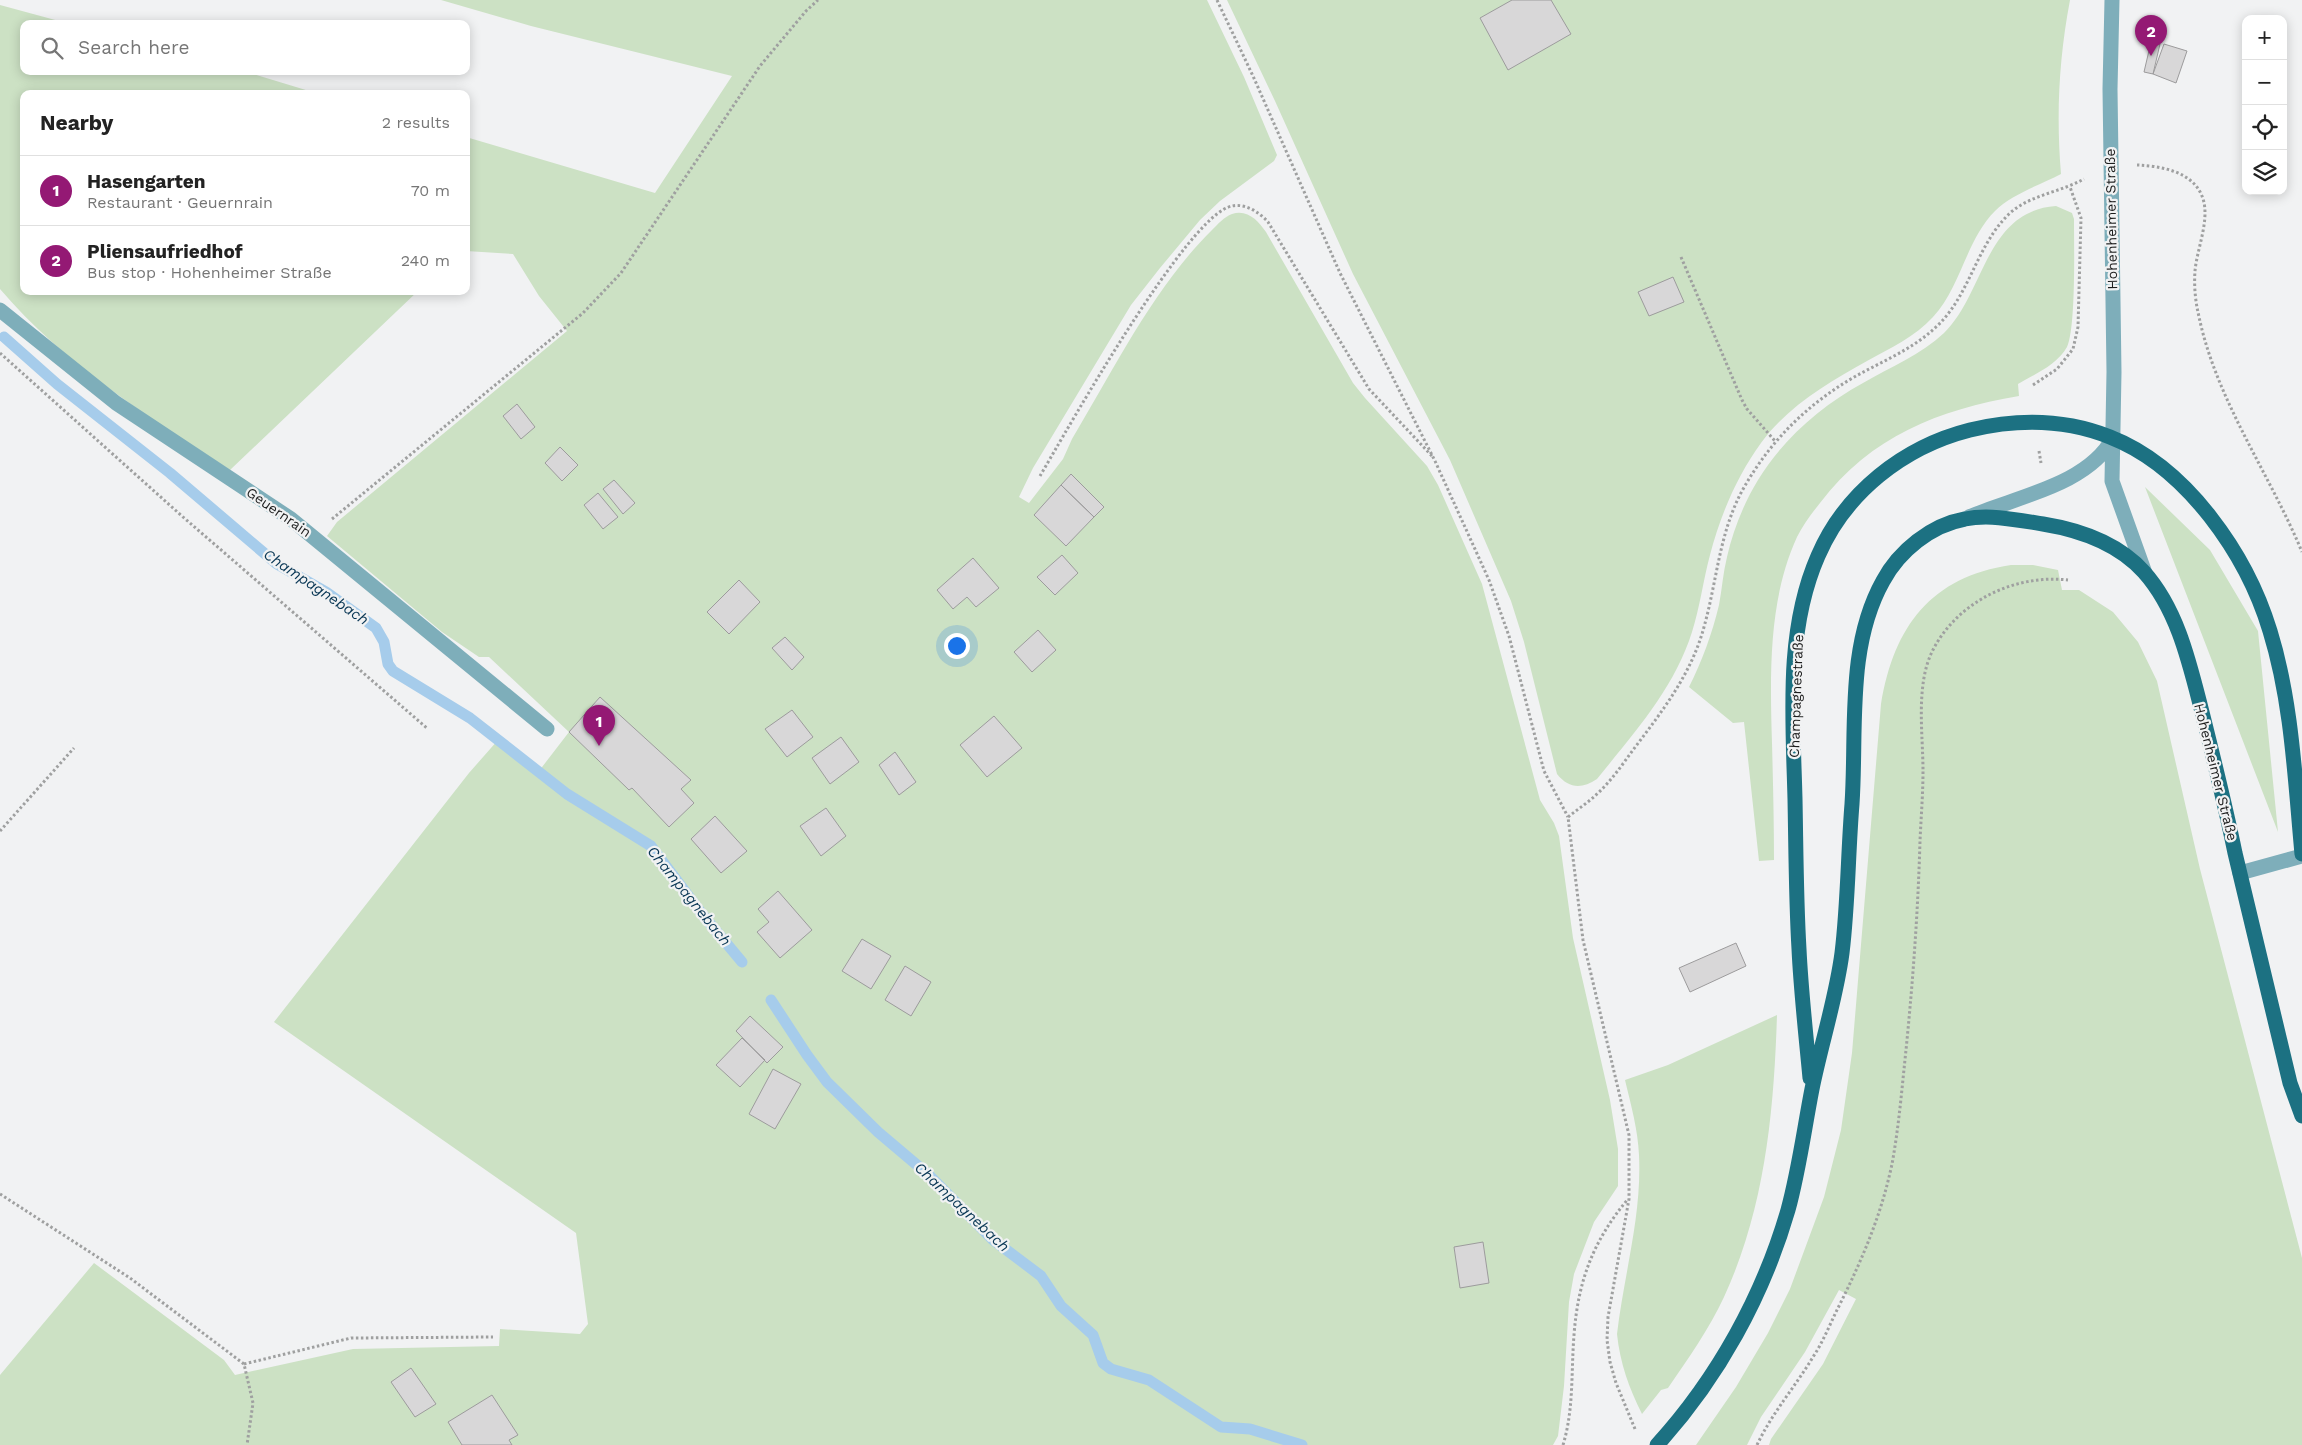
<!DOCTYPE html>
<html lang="en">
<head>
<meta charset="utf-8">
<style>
	:root { --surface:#fff; --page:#f6f6f6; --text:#222; --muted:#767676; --line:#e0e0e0; --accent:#941974 }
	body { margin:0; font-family:"Work Sans",sans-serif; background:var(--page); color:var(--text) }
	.controls { position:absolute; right:15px; top:15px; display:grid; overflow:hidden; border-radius:10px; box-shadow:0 2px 12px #0003 }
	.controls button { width:45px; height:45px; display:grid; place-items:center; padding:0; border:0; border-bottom:1px solid var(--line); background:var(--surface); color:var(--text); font:25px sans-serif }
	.you { position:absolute; left:956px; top:645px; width:18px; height:18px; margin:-12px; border:4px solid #fff; border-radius:50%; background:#1a73e8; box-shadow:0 0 0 8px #1a73e833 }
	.badge { display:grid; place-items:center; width:32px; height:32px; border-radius:50%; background:var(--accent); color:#fff; font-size:16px; font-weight:700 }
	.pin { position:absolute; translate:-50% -41px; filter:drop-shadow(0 1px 2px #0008) }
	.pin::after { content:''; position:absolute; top:26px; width:18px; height:15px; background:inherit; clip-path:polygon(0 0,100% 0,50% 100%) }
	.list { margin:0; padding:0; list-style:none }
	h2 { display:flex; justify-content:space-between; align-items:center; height:65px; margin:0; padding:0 20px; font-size:21px }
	h2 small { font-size:16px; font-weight:400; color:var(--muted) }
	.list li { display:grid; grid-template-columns:32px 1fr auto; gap:15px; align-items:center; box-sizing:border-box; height:70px; padding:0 20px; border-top:1px solid var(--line) }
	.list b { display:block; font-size:19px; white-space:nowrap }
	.list p { margin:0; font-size:16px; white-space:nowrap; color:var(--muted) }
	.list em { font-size:16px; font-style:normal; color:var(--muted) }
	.icon { flex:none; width:28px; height:28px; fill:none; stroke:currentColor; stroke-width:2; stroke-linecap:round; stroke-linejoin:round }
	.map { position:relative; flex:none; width:2302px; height:1445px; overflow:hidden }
	.search { position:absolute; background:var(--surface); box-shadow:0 2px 12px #0003; left:20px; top:20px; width:450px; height:55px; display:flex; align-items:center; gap:12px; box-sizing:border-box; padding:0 18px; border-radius:10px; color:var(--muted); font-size:19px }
	.panel { position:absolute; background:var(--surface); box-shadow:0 2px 12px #0003; left:20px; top:90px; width:450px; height:205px; border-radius:10px }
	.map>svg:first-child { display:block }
</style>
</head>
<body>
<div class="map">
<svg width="2302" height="1445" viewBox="0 0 2302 1445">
	<rect width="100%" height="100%" fill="#f1f2f3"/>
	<path fill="#cce1c4" d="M441 0H1207L1244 77 1277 155 1274 161 1220 201 1200 220 1160 268 1131 305 1033 468 1019 497 1029 503 1063 459 1072 439C1114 369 1154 287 1212 230 1218 224 1224 217 1232 214 1248 209 1258 221 1266 232L1353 383 1365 398 1427 466 1438 485 1482 584 1540 800 1554 823 1559 836 1573 938 1610 1100 1618 1149V1186L1594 1222 1574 1274 1569 1302 1564 1386 1558 1436 1553 1445H0V1375L94 1263 224 1360 235 1375 353 1349 499 1346 500 1329 580 1334 588 1324 576 1233 274 1022 469 773 498 740 539 771 569 732 489 657H479L442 632 327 536 337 522 567 331 539 296 513 254 466 251V137L655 193 732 76 531 26Z
		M1227 0H2070C2059 58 2056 115 2061 174 2040 185 2012 194 1995 211 1966 240 1961 287 1933 317 1915 337 1890 348 1867 361 1829 382 1787 407 1761 443 1737 476 1720 516 1710 555 1703 581 1700 607 1692 632 1674 689 1634 733 1597 779 1582 789 1569 789 1557 774L1524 642 1511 601 1450 460 1353 274 1275 101Z
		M0 5 70 24H24V71H243L319 94H24V291H418L230 470C148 417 64 364 0 289Z
		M2056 206 2072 213 2074 219C2074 244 2076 328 2067 347 2057 365 2035 374 2018 384L2019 396C1938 410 1871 436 1820 503 1812 513 1803 525 1797 537 1768 600 1770 675 1772 743 1773 782 1774 821 1774 860L1759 861 1744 722 1733 723 1689 687C1702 661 1712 634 1719 605 1722 589 1723 573 1727 557 1733 530 1744 503 1758 480 1783 439 1821 406 1863 383 1890 367 1921 355 1944 333 1985 293 1985 211 2056 206Z
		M2145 487 2210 550 2258 631 2278 832Z
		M2011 565H2033L2058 570 2062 590H2079L2113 612 2138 642 2157 681 2200 869 2302 1258V1445H1769L1771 1439 1823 1364 1856 1299 1839 1290 1805 1352 1761 1417 1747 1445H1696L1736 1387 1768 1333 1790 1289 1824 1197 1841 1130 1852 1053 1881 704C1894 626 1931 577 2011 565Z
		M1777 1015C1774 1112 1765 1208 1724 1297 1709 1329 1688 1359 1668 1388L1661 1390 1642 1414C1629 1388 1620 1363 1617 1334 1624 1274 1642 1216 1639 1155 1638 1130 1631 1105 1625 1080L1668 1065Z"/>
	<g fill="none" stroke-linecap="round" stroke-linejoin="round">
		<path stroke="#a6cceb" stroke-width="11" d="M4 337 57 384 170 473 277 564 326 592 376 628 384 642 388 664 393 671 470 718 567 794 651 846 702 914 742 962
			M771 1000 807 1055 827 1082 878 1132 930 1176 992 1239 1041 1276 1061 1306 1093 1335 1103 1363 1111 1369 1149 1380 1221 1427 1250 1429 1302 1445"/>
	</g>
	<path fill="#d8d7d8" stroke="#9c9b9c" d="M1512 0H1551L1571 34 1508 70 1480 18Z
		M2151 42 2160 44 2153 74 2144 72Z
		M2164 44 2187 51 2176 83 2153 74Z
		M1673 277 1684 302 1649 316 1638 292Z
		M517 404 535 427 521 439 503 416Z
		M560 447 578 465 562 481 545 463Z
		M1071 474 1104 507 1094 517 1061 485Z
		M614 480 635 503 623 514 603 489Z
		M1061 485 1094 517 1066 546 1034 515Z
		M598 493 618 517 603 529 584 505Z
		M1062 555 1078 573 1055 595 1037 577Z
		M973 558 999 588 976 607 967 597 953 609 937 590Z
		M739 580 760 602 729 634 707 612Z
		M1038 630 1056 650 1032 672 1014 652Z
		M785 637 804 657 792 670 772 648Z
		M600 697 691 780 681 789 694 803 669 827 632 788 629 790 569 732Z
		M792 710 813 737 787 757 765 729Z
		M994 716 1022 748 987 777 960 745Z
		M841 737 859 762 830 784 812 758Z
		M895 752 916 782 899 795 879 765Z
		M826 808 846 836 821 856 800 826Z
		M715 816 747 851 721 873 691 839Z
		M778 891 812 930 780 958 757 932 769 922 758 909Z
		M862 939 891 956 871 989 842 971Z
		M1736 943 1746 966 1690 992 1679 968Z
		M905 966 931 982 911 1016 885 1000Z
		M750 1016 783 1047 767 1063 736 1031Z
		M742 1038 765 1060 740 1087 716 1065Z
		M773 1069 801 1084 775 1129 749 1114Z
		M1483 1242 1489 1283 1460 1288 1454 1247Z
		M411 1368 436 1404 415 1417 391 1382Z
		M492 1395 518 1435 509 1440 512 1445H462L448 1422Z"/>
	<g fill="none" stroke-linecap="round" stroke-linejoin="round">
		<path stroke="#9fa0a0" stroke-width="3" stroke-dasharray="2.5 2.5" stroke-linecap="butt" d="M1217 0 1253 76 1340 273 1435 461 1489 580 1509 636 1544 771 1568 817
			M2137 165C2160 166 2192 171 2202 196 2211 218 2197 248 2195 271 2194 284 2195 299 2198 312 2215 399 2269 472 2302 552
			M1681 257 1742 400 1747 409 1775 441
			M0 353 183 517 428 729
			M2033 385 2057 369 2073 349 2078 327 2081 218 2070 187
			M2039 451 2041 463
			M1040 476C1067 430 1188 214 1232 206 1246 203 1260 213 1268 222L1369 389 1432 456
			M332 519 583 313 621 273 760 66 806 11 818 0
			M0 831 74 748
			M0 1194 130 1278 244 1364 253 1403 247 1445
			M244 1364 351 1338 493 1337
			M1635 1429 1616 1383 1610 1362 1607 1340 1608 1317 1629 1199V1135L1583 940 1568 817C1578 809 1589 802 1598 793 1613 779 1624 762 1636 746 1664 709 1692 672 1704 627 1717 581 1719 534 1742 491 1769 442 1807 404 1856 376 1883 361 1913 349 1936 327 1970 296 1976 245 2010 213 2030 195 2061 192 2084 179
			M1563 1445C1574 1409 1571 1372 1574 1335 1578 1281 1593 1241 1628 1199
			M1757 1445C1772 1413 1795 1387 1813 1357 1823 1342 1830 1324 1838 1308 1862 1260 1881 1216 1892 1164 1899 1126 1902 1087 1906 1050 1913 980 1918 911 1920 841 1921 818 1923 794 1923 771 1923 733 1915 682 1934 648 1959 601 2015 574 2068 580"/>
		<path stroke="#7eaeba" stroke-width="15" d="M2112 0 2110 89 2114 372 2112 481 2145 573
			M0 310 116 403 291 519 547 729
			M1969 517C2015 497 2088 485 2113 438
			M2240 873 2302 856"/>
		<path stroke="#1c7182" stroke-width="15" d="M1810 1078C1806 1035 1801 992 1799 949 1796 899 1796 849 1795 799 1793 719 1785 631 1818 556 1845 493 1903 447 1970 430 2016 419 2065 419 2110 437 2187 467 2247 555 2270 631 2292 702 2295 780 2302 854
			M1657 1445C1718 1378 1763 1296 1788 1210 1799 1170 1804 1130 1812 1089 1821 1044 1836 999 1842 953 1848 904 1848 853 1852 804 1857 731 1846 647 1883 581 1899 551 1931 525 1965 519 1990 514 2018 520 2043 524 2080 530 2118 543 2144 572 2177 609 2189 661 2201 708 2213 756 2225 804 2235 853 2253 930 2272 1006 2290 1083L2302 1116"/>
	</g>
	<g text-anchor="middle" stroke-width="4.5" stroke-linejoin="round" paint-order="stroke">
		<g font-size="14" fill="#1d1e1e" stroke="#f1f2f3">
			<text transform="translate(2111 219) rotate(-91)" y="5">Hohenheimer Straße</text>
			<text transform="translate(279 512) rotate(35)" y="5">Geuernrain</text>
			<text transform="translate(1796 696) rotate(-88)" y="5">Champagnestraße</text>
			<text transform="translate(2216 772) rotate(76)" y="5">Hohenheimer Straße</text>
		</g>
		<g font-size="15" font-style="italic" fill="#083654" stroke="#f1f2f3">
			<text transform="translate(316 587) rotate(34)" y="5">Champagnebach</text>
			<text transform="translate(689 896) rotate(51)" y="5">Champagnebach</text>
			<text transform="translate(962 1207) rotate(43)" y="5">Champagnebach</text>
		</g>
	</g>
</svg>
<div class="controls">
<button>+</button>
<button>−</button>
<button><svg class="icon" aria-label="locate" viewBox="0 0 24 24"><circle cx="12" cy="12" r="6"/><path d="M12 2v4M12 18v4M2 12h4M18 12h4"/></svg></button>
<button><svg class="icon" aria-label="layers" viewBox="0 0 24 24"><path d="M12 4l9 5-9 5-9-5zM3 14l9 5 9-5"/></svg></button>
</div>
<div class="you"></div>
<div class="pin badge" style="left:599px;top:746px">1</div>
<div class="pin badge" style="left:2151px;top:56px">2</div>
<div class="search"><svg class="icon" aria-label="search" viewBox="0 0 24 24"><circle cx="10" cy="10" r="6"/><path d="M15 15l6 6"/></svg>Search here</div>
<section class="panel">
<h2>Nearby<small>2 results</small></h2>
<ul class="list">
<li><span class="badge">1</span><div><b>Hasengarten</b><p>Restaurant · Geuernrain</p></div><em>70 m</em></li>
<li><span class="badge">2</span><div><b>Pliensaufriedhof</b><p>Bus stop · Hohenheimer Straße</p></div><em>240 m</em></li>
</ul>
</section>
</div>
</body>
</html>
